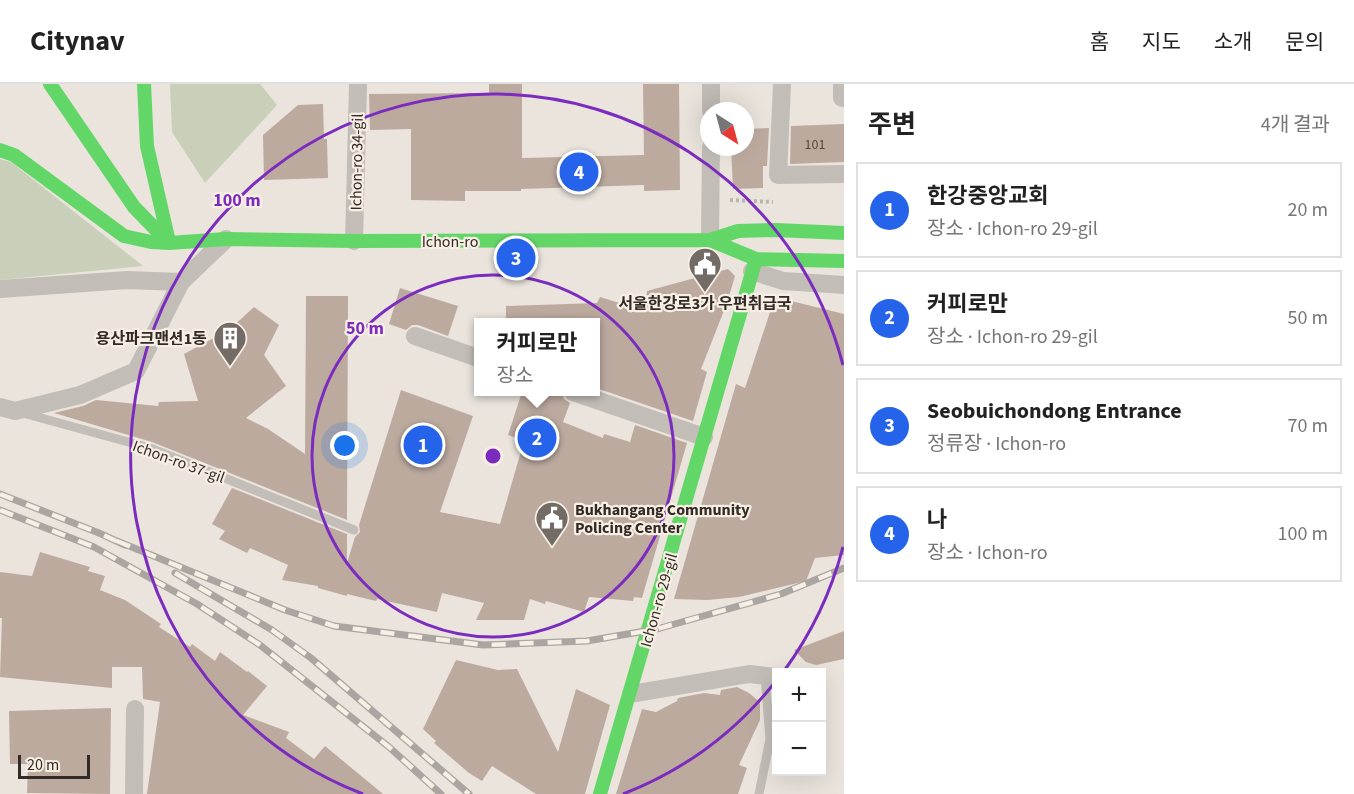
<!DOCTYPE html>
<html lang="ko">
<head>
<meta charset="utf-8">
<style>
	:root { --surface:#fff; --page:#f6f6f6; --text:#222; --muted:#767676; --line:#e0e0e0; --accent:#2563eb }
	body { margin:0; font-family:"Source Sans 3","Noto Sans KR",sans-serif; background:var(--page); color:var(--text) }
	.controls { position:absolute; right:18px; bottom:18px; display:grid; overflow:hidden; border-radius:0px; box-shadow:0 6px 24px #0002 }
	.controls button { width:54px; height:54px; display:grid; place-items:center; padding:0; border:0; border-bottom:2px solid var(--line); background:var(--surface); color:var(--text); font:30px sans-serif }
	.compass { position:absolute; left:700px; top:18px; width:54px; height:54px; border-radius:50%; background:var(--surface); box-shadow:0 6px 24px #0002; rotate:144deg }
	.scale { position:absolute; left:18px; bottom:15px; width:72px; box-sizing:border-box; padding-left:6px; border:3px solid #322a26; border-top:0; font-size:16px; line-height:21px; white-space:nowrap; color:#322a26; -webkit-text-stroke:4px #f7efe3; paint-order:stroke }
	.you { position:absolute; left:345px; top:362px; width:21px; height:21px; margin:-15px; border:4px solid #fff; border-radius:50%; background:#1a73e8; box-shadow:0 0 0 9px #1a73e833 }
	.badge { display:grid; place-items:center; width:39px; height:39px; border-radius:50%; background:var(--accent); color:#fff; font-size:20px; font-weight:700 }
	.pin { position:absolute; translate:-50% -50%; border:3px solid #fff; box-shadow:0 2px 6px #0006 }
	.popup { position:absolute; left:474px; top:234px; width:126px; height:78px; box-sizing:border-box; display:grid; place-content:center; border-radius:0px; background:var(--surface); filter:drop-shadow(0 2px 4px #0005); font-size:20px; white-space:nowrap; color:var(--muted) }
	.popup b { font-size:22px; color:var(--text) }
	.popup::after { content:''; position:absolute; left:50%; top:100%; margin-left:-12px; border:12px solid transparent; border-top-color:var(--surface) }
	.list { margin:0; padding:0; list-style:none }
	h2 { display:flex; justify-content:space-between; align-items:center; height:78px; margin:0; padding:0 24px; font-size:26px }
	h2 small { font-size:20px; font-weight:400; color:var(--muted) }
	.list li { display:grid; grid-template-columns:39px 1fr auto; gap:18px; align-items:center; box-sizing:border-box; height:96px; margin:0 12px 12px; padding:0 12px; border:2px solid var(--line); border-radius:0px }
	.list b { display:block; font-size:22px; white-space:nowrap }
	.list p { margin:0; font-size:20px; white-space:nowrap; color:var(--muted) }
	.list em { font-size:20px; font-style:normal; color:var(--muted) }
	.map { position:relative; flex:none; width:844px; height:710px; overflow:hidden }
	header { display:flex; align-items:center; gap:36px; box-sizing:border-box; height:84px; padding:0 30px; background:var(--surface); border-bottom:2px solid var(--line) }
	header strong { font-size:28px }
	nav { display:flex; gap:33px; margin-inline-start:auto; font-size:21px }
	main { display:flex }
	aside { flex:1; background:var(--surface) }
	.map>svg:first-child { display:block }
</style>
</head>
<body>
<header>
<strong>Citynav</strong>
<nav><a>홈</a><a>지도</a><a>소개</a><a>문의</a></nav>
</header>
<main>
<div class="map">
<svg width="844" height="710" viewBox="0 0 844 710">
	<rect width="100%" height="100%" fill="#eae4dd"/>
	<path fill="#c9cfb8" d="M170 0H260L277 21 205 99 172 48Z
		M0 75 11 78 143 182 0 196Z"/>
	<path fill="#bcaa9f" d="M489 0H522V74L644 71 643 0H679L680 106 644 107V101L521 105V107H465V117L411 116V45L370 46 369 10 489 9Z
		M323 20 324 55H327L328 94 264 96 263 51 298 21Z
		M844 40V78L790 80 791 42Z
		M769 44 767 82H763V104L733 105 731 63H745V45Z
		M728 185 735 192 727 219 701 285 707 288 693 337 596 304V238H506V222L597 219 600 213 645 227 647 207Z
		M400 204 458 222 448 252 418 241H412L406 246 389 240Z
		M306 212H348L347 436 152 358 54 329 83 322 96 316 158 322 159 318 198 317 184 270 229 246 254 223 279 241 264 271 286 302 246 334 268 345 305 370Z
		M775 213 844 230V471L815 474 806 497 739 513 708 516 674 515 736 300 745 304Z
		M401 306 473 332 440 428 500 440 524 357 508 351 522 308H562L564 315 570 319 563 338 603 354 604 350 630 358 635 341 687 359 642 514 634 513 633 517 589 513 584 528 546 517 545 520 530 515 524 536H476L484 519 442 509 437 528 377 515 376 517 347 510V512L318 504V502L282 496 288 481 250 464 247 469 219 455 225 447 212 440 232 404 347 450V479L355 453 360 448 359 441Z
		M40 468 90 483 88 487 105 492 100 506 125 516 161 540 159 543 190 563 192 560 215 577 220 568 247 588 248 587 267 602 243 631 289 648 286 654 314 675 325 662 383 710H147L160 618 143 615 142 583H112V604L0 593 2 534H0V488L32 492Z
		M844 547V575L816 581 806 578 794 566Z
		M456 576 498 586 517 585 558 668 576 605 610 621 585 710H536L492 682 482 697 469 689 434 659 436 657 423 645Z
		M737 603 749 609 760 618V636L739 681 747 684 738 710H616L642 625 656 628 677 617 678 614 704 609 720 611 721 606Z
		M111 624 110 710 27 709 28 680H10L9 627Z"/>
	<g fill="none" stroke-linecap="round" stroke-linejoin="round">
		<path stroke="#bbb5af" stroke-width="4" stroke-dasharray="3 3" stroke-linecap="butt" d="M730 116 773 118"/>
		<path stroke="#c2bdb7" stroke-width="9" d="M23 329 150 364 354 446
			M759 710 770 655 765 592"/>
		<path stroke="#c2bdb7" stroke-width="18" d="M782 0 778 91 844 90
			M842 0V14H844
			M711 27V0
			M710 156 711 63
			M354 157 358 0
			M752 187 783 197 844 201
			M0 205 127 196 181 198
			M415 252 478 274
			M573 308 704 353
			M0 323 15 327 80 311 136 287 181 198 226 155
			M631 610 749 590 776 593
			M134 710 135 625"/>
		<path stroke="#63d668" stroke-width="14" d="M50 0 134 123 169 159
			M144 0 147 62 169 158
			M0 66 14 71 124 152 151 158 169 159 226 155 354 157 710 156
			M844 149 776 146 738 147 710 156 756 175 844 177
			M600 710 756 175"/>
		<defs>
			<path id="rail" d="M0 410 99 449 125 461
				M0 426 94 463 197 520 260 561 389 663 441 710
				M117 457 285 526 334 542 483 561 587 557 657 545 781 510 844 484
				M175 489 272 546 311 574 469 710"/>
		</defs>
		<use href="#rail" stroke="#aaa5a1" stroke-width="7"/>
		<use href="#rail" stroke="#f7efe3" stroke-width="4.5" stroke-dasharray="14" stroke-linecap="butt"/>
	</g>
	<g fill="none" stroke="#7b2cbf" stroke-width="3">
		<circle cx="493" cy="372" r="181"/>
		<path d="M843 463A362 362 0 0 1 784 587M776 597A362 362 0 0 1 623 710M363 710A362 362 0 1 1 843 281"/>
	</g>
	<defs>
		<symbol id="civic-pin" viewBox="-11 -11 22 30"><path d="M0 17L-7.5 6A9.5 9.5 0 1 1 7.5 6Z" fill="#726b66" stroke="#f7efe3"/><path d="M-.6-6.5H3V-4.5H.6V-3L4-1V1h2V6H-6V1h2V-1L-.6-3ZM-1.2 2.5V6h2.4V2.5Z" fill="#fff"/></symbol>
		<symbol id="building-pin" viewBox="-11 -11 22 30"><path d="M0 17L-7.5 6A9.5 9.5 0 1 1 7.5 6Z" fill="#726b66" stroke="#f7efe3"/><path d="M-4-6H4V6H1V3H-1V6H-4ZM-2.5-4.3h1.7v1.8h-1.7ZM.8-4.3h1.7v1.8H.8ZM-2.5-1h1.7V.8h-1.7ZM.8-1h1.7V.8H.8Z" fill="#fff"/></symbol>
	</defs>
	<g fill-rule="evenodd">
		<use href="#civic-pin" x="686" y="161" width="38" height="52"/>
		<use href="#building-pin" x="211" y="235" width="38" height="52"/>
		<use href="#civic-pin" x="533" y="415" width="38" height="52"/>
	</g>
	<g text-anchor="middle" stroke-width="4.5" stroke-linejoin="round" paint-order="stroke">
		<g font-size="14" fill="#544a44">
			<text x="815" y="65">101</text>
		</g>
		<g font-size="16" fill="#322a26" stroke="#f7efe3">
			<text transform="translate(356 78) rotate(-89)" y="6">Ichon-ro 34-gil</text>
			<text x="450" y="163">Ichon-ro</text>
			<text transform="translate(179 377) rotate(20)" y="6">Ichon-ro 37-gil</text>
			<text transform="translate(658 516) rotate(-74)" y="6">Ichon-ro 29-gil</text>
		</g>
		<g font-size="16" font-weight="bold" fill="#322a26" stroke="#f7efe3">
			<text x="705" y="225">서울한강로3가 우편취급국</text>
			<text x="207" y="260" text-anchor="end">용산파크맨션1동</text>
			<text x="575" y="431" text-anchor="start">Bukhangang Community<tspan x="575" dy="18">Policing Center</tspan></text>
		</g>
	</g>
	<circle cx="493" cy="372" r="9" fill="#7b2cbf" stroke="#f7efe3" stroke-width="3"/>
	<g font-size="18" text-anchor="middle" font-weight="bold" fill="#7b2cbf" stroke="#f7efe3" stroke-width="4.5" stroke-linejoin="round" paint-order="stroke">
		<text x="237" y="122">100 m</text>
		<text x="365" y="250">50 m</text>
	</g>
</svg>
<div class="controls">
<button>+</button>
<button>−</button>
</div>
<svg class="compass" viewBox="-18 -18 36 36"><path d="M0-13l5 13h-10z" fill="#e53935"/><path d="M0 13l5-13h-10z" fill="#767676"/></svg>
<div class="scale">20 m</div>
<div class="you"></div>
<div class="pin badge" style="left:423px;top:361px">1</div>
<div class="pin badge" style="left:537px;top:354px">2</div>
<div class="popup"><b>커피로만</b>장소</div>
<div class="pin badge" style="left:516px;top:174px">3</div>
<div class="pin badge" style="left:579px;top:88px">4</div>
</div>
<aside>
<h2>주변<small>4개 결과</small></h2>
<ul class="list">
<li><span class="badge">1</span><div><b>한강중앙교회</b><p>장소 · Ichon-ro 29-gil</p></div><em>20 m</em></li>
<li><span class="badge">2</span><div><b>커피로만</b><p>장소 · Ichon-ro 29-gil</p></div><em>50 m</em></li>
<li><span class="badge">3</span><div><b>Seobuichondong Entrance</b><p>정류장 · Ichon-ro</p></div><em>70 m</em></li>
<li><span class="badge">4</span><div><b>나</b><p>장소 · Ichon-ro</p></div><em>100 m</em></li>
</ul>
</aside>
</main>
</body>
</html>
